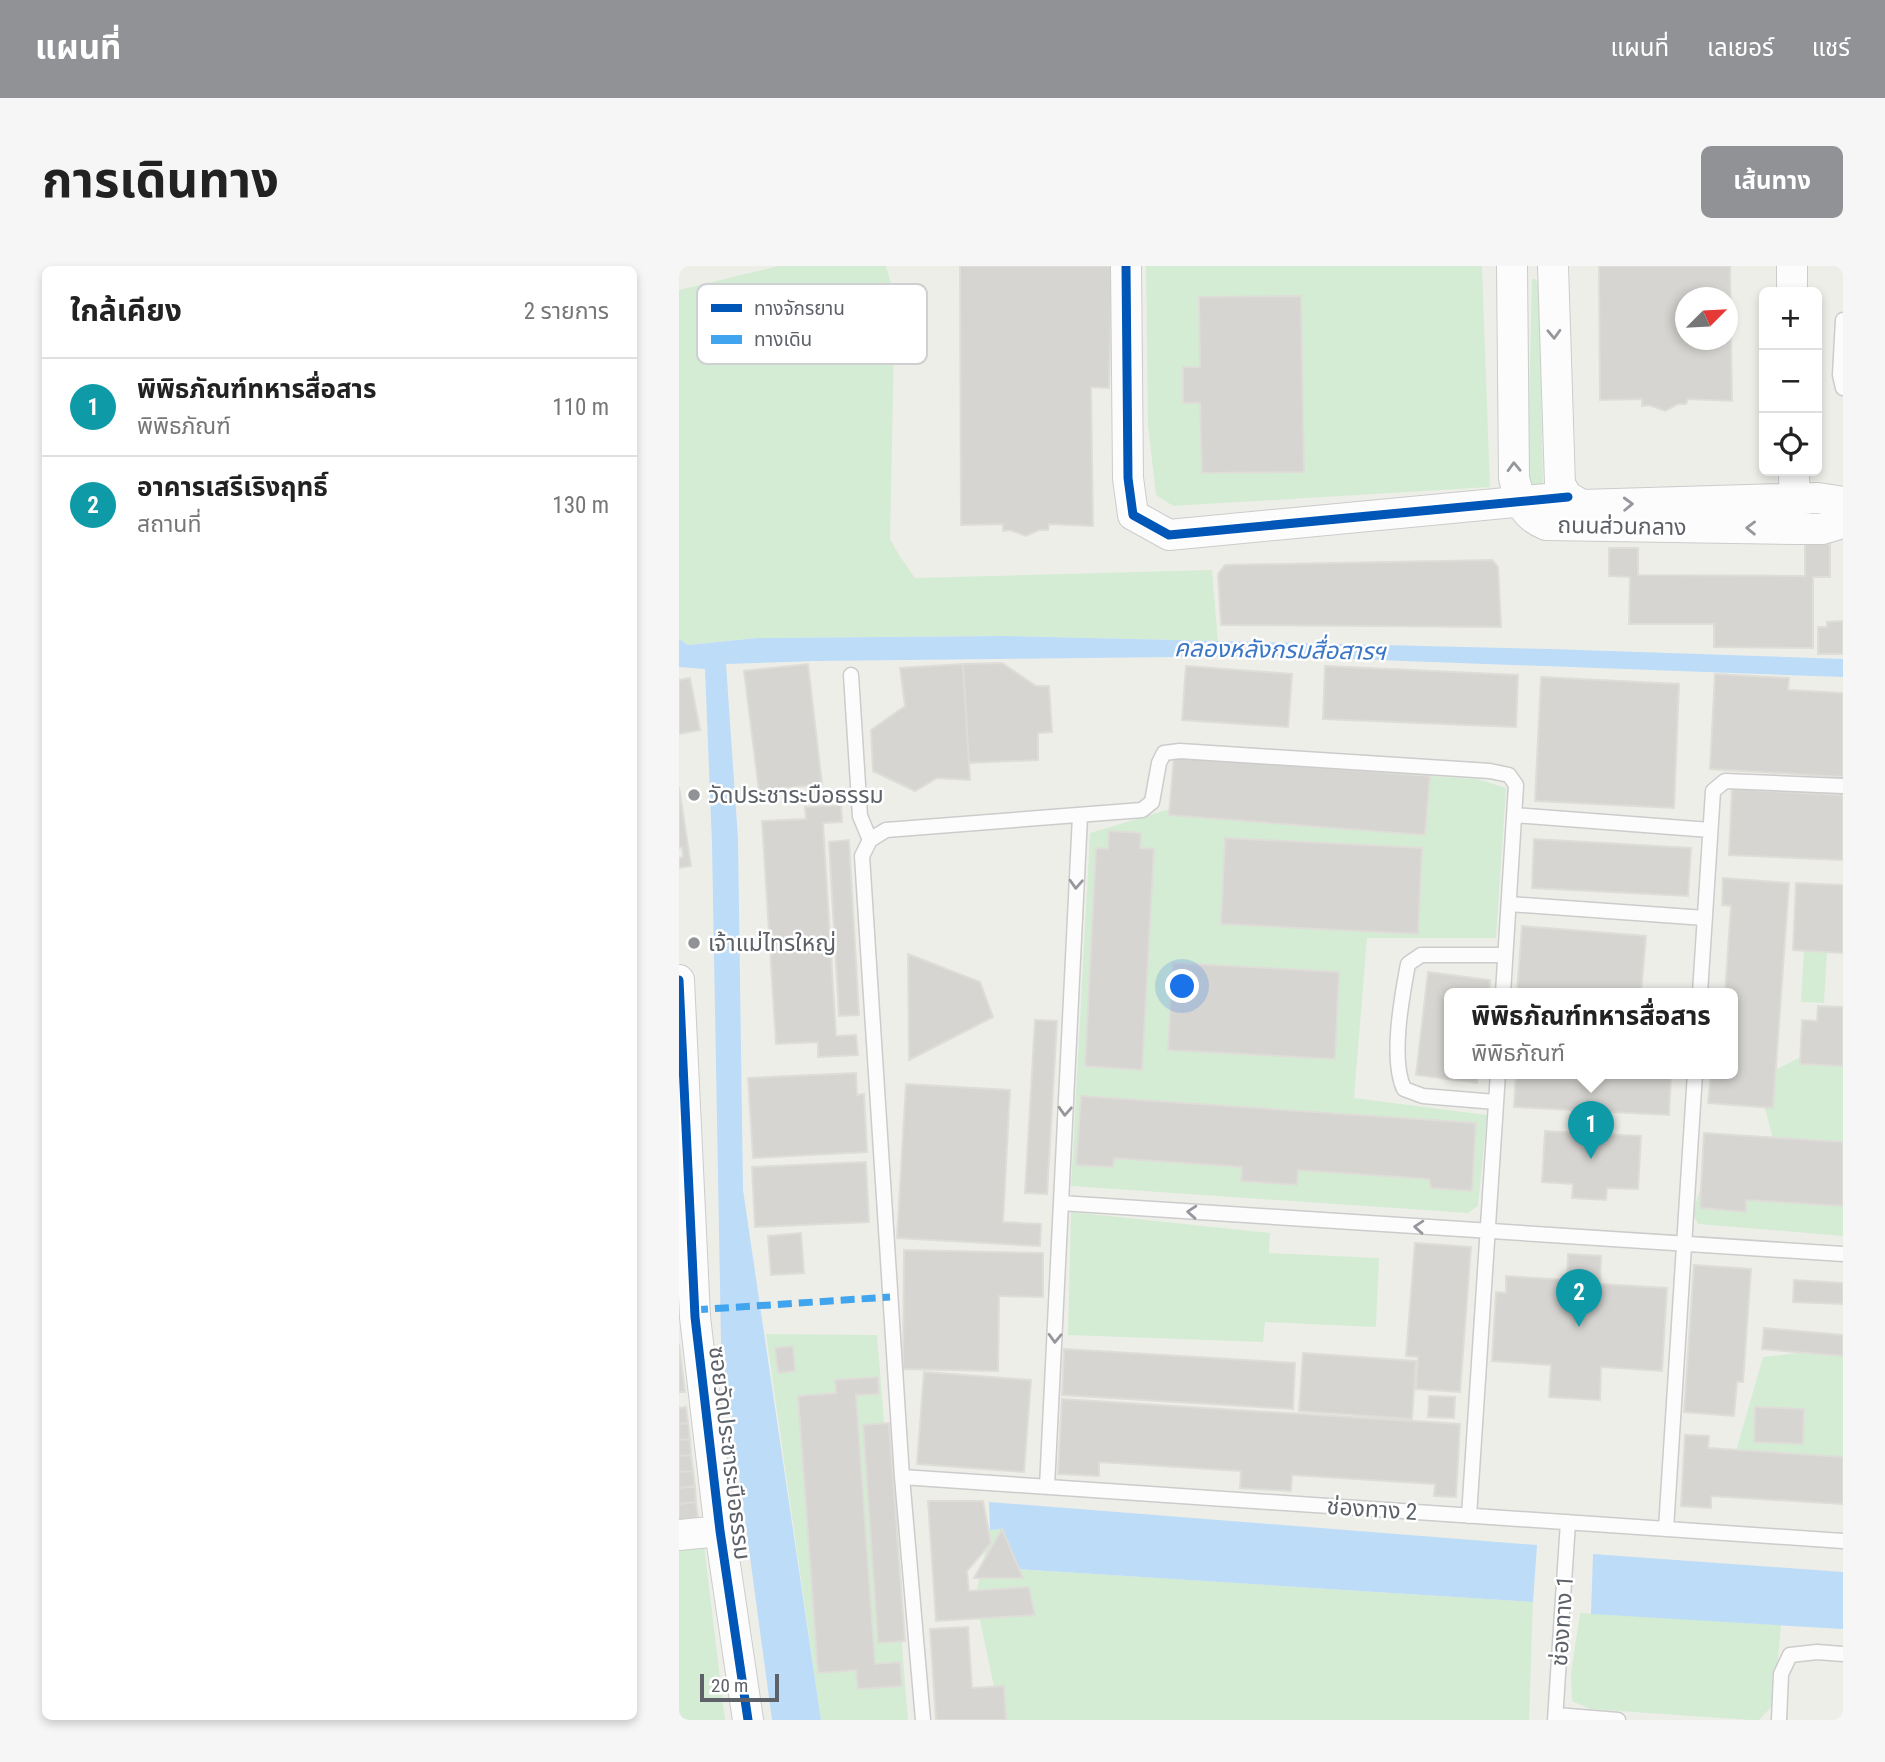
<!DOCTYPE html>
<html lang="th">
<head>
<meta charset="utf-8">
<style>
	:root { --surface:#fff; --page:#f6f6f6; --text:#222; --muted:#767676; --line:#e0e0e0; --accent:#909295 }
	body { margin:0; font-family:"Roboto Condensed","Noto Sans Thai",sans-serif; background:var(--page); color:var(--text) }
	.controls { position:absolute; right:21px; top:21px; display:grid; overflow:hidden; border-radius:10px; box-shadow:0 4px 10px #0003 }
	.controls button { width:63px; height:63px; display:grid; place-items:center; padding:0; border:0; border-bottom:2px solid var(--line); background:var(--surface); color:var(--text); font:35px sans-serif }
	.compass { position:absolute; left:996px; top:21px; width:63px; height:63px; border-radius:50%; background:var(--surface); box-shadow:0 4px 10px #0003; rotate:66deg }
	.scale { position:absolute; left:21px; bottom:18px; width:79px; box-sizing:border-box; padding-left:7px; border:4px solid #5d6168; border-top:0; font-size:19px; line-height:24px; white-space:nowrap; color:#5d6168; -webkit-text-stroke:5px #fff; paint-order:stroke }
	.you { position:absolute; left:504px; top:721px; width:24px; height:24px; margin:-18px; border:5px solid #fff; border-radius:50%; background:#1a73e8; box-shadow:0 0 0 10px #1a73e833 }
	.badge { display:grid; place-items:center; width:46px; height:46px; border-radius:50%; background:var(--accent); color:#fff; font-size:23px; font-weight:700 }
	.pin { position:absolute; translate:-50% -58px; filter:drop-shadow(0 2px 4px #0008) }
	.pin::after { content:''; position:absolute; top:37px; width:24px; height:21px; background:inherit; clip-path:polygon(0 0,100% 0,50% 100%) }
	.popup { position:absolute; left:765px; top:722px; width:294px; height:91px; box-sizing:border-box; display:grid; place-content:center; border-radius:10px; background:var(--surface); filter:drop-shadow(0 2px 5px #0005); font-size:23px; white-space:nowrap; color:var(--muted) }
	.popup b { font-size:26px; color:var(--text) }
	.popup::after { content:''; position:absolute; left:50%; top:100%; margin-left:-14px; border:14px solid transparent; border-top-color:var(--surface) }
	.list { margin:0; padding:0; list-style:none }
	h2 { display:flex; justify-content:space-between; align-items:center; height:91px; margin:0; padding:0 28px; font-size:30px }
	h2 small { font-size:23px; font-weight:400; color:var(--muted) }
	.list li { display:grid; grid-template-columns:46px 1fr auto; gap:21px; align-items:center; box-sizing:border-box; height:98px; padding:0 28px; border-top:2px solid var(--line) }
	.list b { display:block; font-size:26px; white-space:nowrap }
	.list p { margin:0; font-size:23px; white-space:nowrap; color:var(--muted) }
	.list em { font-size:23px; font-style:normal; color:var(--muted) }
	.icon { flex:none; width:38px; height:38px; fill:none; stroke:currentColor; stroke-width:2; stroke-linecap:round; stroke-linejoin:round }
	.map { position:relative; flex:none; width:1164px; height:1454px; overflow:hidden; border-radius:10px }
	header { display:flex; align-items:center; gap:42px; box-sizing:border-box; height:98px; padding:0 35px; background:var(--accent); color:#fff }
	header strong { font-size:33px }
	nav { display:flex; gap:38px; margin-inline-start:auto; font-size:24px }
	.intro { display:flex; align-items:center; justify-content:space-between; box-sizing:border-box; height:168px; padding:0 42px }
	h1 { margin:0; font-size:49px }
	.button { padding:18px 32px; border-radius:10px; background:var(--accent); color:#fff; font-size:24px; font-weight:700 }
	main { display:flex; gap:42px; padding:0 42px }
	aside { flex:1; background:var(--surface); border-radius:10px; box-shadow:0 4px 10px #0003 }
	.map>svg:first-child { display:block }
</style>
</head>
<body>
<header>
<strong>แผนที่</strong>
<nav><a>แผนที่</a><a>เลเยอร์</a><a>แชร์</a></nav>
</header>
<div class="intro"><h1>การเดินทาง</h1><a class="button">เส้นทาง</a></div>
<main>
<aside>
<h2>ใกล้เคียง<small>2 รายการ</small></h2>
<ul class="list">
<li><span class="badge" style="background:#0f9aa8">1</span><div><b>พิพิธภัณฑ์ทหารสื่อสาร</b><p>พิพิธภัณฑ์</p></div><em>110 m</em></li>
<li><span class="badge" style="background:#0f9aa8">2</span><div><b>อาคารเสรีเริงฤทธิ์</b><p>สถานที่</p></div><em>130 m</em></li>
</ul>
</aside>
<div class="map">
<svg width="1164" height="1454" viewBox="0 0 1164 1454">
	<rect width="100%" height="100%" fill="#eeeee9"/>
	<path fill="#d5ecd4" d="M99 0H207L216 32 211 273 220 289 236 312 533 304 539 375 326 370 78 372 9 379 0 373V24Z
		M467 0H803L811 221 494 240 477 229 469 160Z
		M853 13H856L860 17 864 219 855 226 848 212Z
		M751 510 799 513 827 522 817 672H688L675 832 808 849 799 940 789 947 392 920 411 567 514 536Z
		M1125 685 1148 687 1145 737 1122 736Z
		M1164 770V888L1096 880 1078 813Z
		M1022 922 1021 942 1066 945 1067 934 1164 940V970L1019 958 1013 946Z
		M392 946 591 967 590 987 700 992 697 1061 586 1056 584 1076 389 1069Z
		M87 1068 198 1069 229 1454H142Z
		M1164 1081V1207L1053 1199 1084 1091Z
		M323 1263 337 1303 854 1336 850 1454H322L296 1331 311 1264Z
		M0 1278 25 1279 46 1454H0Z
		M901 1347 1102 1359 1095 1438 1080 1454H1071L911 1443 893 1435 892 1407Z"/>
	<path fill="#bddcf8" d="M326 370 871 383 1164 393V411L589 390 137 395 47 398 59 573 64 924 142 1454H93L42 1076 33 578 26 403 0 401V373L9 379 78 372Z
		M310 1236 858 1279 854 1336 337 1303 323 1263 311 1264Z
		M914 1288 1164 1306V1363L912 1348Z"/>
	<path fill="#d6d5d2" stroke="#deddd8" stroke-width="2" fill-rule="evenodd" d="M281 0H433L430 122 412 121 414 260 370 258 369 264H360L347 270 331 264 324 265V258L282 259Z
		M920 0H1051L1053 135 1009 133 1007 138H999L986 145 970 139 963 140V133L921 134ZM1006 32H1048V74H1006Z
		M622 30 625 206 523 207 521 137H504V101H521L520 31Z
		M1126 278H1151V311H1134V382L1035 381V358H950L951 311 930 310V282H959V309L1126 310Z
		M813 294 819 301 822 361 542 359 539 308 546 299Z
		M1164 355V388H1139V361H1148V356Z
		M323 397 357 420H370L373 466 359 467V494L290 497 284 398Z
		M129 398 143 518 80 525 65 405Z
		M284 398 291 514 258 512 236 525 194 505 192 464 226 440 221 402Z
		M507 400 613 408 609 461 503 454Z
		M646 400 839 409 837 461 644 453Z
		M1036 408 1110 412 1109 424 1164 427V511L1031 503Z
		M862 411 1000 418 995 542 856 535Z
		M11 412 21 464 0 468V414Z
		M495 490 751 510 746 569 490 549Z
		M0 521 12 600 0 602V592L4 591 3 581 0 582Z
		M1053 523 1164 529V594L1050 589Z
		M162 539 163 556 144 557 157 770 177 769 179 789 139 791V776L97 778 83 555 127 553 126 541Z
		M430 565 462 567 461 582 475 583 463 804 406 800 417 582 429 583Z
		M546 572 743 582 739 668 542 658Z
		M855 573 1012 582 1009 630 853 622Z
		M170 574 180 749 160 750 150 576Z
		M1044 612 1110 617 1094 842 1029 837 1032 807H1054V727H1046L1052 640 1043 639Z
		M1117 617 1164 619V687L1114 684Z
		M843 660 967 670 962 727H838Z
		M229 688 301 716 314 751 230 794Z
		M494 697 660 706 656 793 489 784Z
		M749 706 811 714 810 727H770V807H800L798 817 737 809Z
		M1139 740 1164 741V800L1121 798 1123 754 1138 755Z
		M356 754 378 755 368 928 346 927Z
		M177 807 178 829 185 828 188 886 74 892 69 812Z
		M837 807H992L990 849 835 841Z
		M227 818 331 824 324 956 362 958 361 980 218 972Z
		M402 830 797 857 793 925 752 922 750 913 619 904 618 919 562 915 563 901 435 892 434 901 397 899Z
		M866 865 962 870 959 923 928 922 927 934 893 932 894 918 863 916Z
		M1025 867 1164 876V940L1067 934V946L1021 942Z
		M187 896 190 956 76 961 73 901Z
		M122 967 125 1007 92 1009 89 970Z
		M736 977 792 981 781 1126 737 1123 739 1091 727 1090Z
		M225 984 364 987V1031L320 1030 319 1105 224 1103Z
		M889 988 922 990 921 1018 988 1022 983 1105 922 1101 921 1134 870 1131 872 1099 813 1095 817 1026 827 1027V1010L888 1014Z
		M1015 999 1072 1003 1064 1116H1058L1055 1150 1005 1146Z
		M1115 1014 1164 1017V1038L1114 1036Z
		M1085 1062 1164 1069V1090L1083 1083Z
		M0 1078 6 1126H0Z
		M114 1080 116 1105 99 1107 96 1082Z
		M385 1083 616 1097 614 1143 383 1129Z
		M624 1087 737 1095 733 1153 620 1145Z
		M245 1106 352 1114 345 1206 238 1198Z
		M199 1111 200 1128 177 1129 196 1398 221 1396 223 1420 179 1423 177 1404 139 1407 119 1130 157 1127 156 1114Z
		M750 1130 776 1131 775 1152 749 1151Z
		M383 1133 781 1158 777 1231 755 1230 756 1218 613 1209 612 1225 561 1222 562 1205 420 1196V1210L379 1208Z
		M7 1141 9 1157 0 1158V1142Z
		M1076 1141 1125 1143 1124 1178 1075 1176Z
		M9 1157 11 1173 0 1174V1158Z
		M210 1157 226 1375 199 1377 184 1159Z
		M1006 1169 1030 1170 1029 1182 1164 1191V1238L1032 1230V1242L1002 1240Z
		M11 1173 12 1189 0 1190V1174Z
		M12 1189 14 1205 0 1206V1190Z
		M14 1205 16 1220 0 1222V1206Z
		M16 1220 17 1236 0 1238V1222Z
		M249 1235H304L312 1277 288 1305 290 1325 350 1321 356 1349 257 1355Z
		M17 1236 19 1252 0 1254V1238Z
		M323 1263 344 1312H295Z
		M289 1361 293 1422 325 1420 327 1454H257L251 1363Z"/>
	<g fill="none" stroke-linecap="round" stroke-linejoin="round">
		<defs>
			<path id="lane" d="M1164 54 1161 109 1164 122
				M172 409 181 550 191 574
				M835 549 1031 564
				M830 638 1026 652
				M1021 727 1034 525 1046 515 1164 520
				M817 836 744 830 725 823C711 793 723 730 729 698L742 689H826
				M382 937 1164 988
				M223 1211 1164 1275
				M368 1221 401 550
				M790 1250 819 807
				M987 1263 1016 807
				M877 1449 939 1454
				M244 1454 223 1211 183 590 191 574 207 564 463 544 473 536 480 497 485 487 501 485 811 505 830 509 837 519 824 727
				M876 1454 889 1256
				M1100 1454 1102 1408 1111 1389 1138 1386 1164 1388"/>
			<path id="street" d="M447 0 449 212 454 249 490 269 889 231
				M833 0 835 212C841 235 843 249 867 259L1116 263H1143L1164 257
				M874 0 881 219 889 231 903 239 1139 232 1164 236
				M1113 0V26
				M1115 205 1116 253
				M0 714 16 1051 41 1265 69 1454
				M0 1269 41 1265"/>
		</defs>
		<use href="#lane" stroke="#cbcccb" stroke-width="17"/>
		<use href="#street" stroke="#cbcccb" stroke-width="32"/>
		<use href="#lane" stroke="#fcfcfc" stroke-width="14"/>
		<use href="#street" stroke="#fcfcfc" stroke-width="30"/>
		<path stroke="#40a5ee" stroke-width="7" stroke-dasharray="14 7" stroke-linecap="butt" d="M15 1044 211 1031"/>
		<defs>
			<path id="cycleway" d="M447 0 449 212 454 249 490 269 889 231
				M0 714 16 1051 41 1265 69 1454"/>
		</defs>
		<use href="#cycleway" stroke="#fff" stroke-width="13"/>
		<use href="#cycleway" stroke="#0057b8" stroke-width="9"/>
	</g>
	<defs><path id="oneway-chevron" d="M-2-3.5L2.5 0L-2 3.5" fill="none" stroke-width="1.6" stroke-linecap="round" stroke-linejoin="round" transform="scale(1.75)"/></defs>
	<g stroke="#95979c">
		<use href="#oneway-chevron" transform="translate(875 68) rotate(88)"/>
		<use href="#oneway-chevron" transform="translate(835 201) rotate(-92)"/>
		<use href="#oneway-chevron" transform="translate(949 238) rotate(-2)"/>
		<use href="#oneway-chevron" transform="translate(1072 262) rotate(-179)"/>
		<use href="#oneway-chevron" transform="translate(397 618) rotate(93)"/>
		<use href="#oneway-chevron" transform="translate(386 845) rotate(93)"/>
		<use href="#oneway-chevron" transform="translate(513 946) rotate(-176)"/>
		<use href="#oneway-chevron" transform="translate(740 961) rotate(-176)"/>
		<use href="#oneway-chevron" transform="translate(376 1072) rotate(92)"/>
	</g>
	<g fill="#909295" stroke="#fff" stroke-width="2.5">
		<circle cx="15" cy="529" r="7"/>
		<circle cx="15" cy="677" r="7"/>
	</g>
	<g text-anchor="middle" stroke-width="5" stroke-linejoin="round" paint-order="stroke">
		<g font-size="23" fill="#5d6168" stroke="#fff">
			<text transform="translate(943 260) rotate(1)" y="8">ถนนส่วนกลาง</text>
			<text transform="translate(51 1187) rotate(83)" y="8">ซอยวัดประชาระบือธรรม</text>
			<text transform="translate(693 1243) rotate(4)" y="8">ช่องทาง 2</text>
			<text transform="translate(883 1355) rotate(-86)" y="8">ช่องทาง 1</text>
		</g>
		<g font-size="23" fill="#5d6168" stroke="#fff" text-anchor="start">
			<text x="29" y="537">วัดประชาระบือธรรม</text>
			<text x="29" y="685">เจ้าแม่ไทรใหญ่</text>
		</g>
		<g font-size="24" font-style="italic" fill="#3b77c6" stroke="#fff">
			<text transform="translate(601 384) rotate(1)" y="8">คลองหลังกรมสื่อสารฯ</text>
		</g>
	</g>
	<rect x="18" y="18" width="230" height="80" rx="10" fill="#fff" stroke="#ced0d2" stroke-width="2"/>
	<rect x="32" y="38" width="31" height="8" fill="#0057b8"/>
	<rect x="32" y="69" width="31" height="9" fill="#40a5ee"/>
	<g font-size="19" fill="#5d6168">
		<text x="75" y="49">ทางจักรยาน</text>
		<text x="75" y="80">ทางเดิน</text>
	</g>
</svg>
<div class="controls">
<button>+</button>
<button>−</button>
<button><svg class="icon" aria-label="locate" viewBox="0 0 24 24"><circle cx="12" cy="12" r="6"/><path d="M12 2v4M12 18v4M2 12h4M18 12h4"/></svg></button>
</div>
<svg class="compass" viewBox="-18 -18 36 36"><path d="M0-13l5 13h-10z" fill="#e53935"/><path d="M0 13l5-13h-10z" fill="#767676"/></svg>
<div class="scale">20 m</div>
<div class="you"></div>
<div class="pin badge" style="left:912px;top:893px;background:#0f9aa8">1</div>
<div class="popup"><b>พิพิธภัณฑ์ทหารสื่อสาร</b>พิพิธภัณฑ์</div>
<div class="pin badge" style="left:900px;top:1061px;background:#0f9aa8">2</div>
</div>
</main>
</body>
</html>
